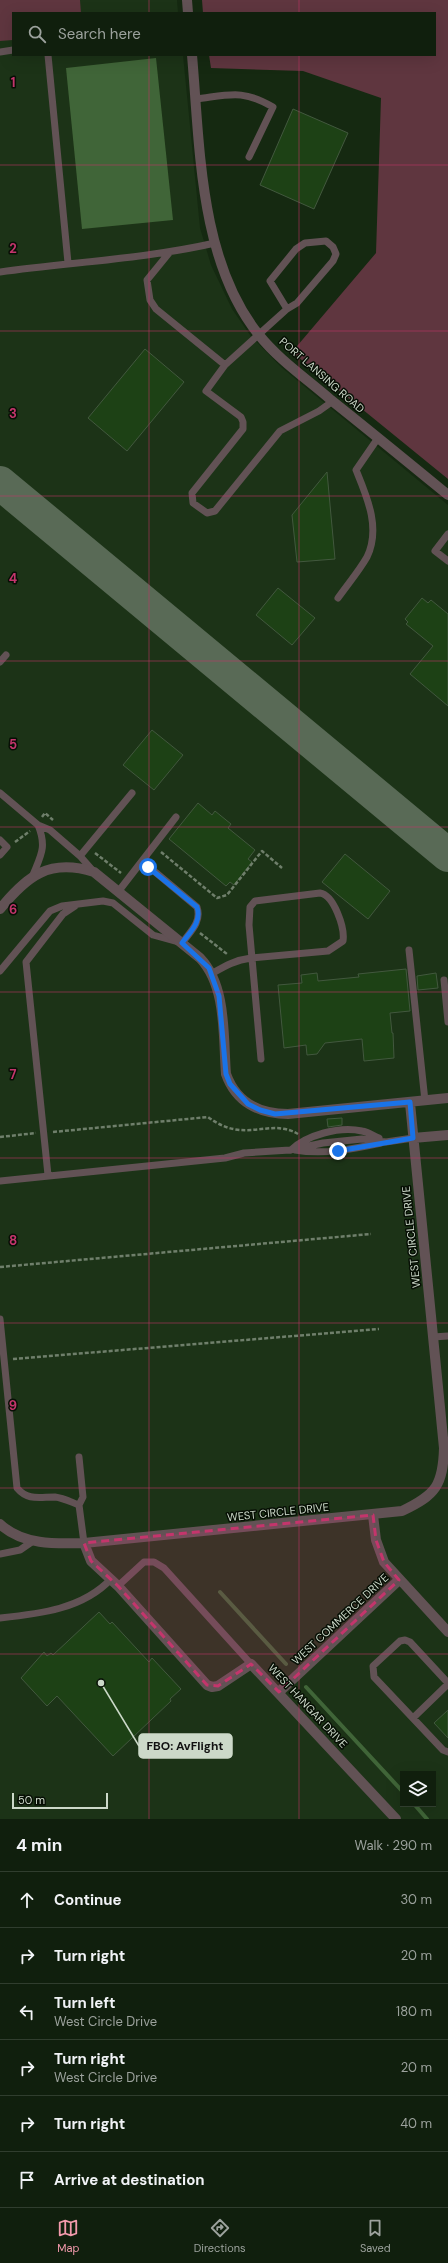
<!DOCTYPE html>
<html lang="en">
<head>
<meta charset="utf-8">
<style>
	:root { --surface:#101f0d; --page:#192716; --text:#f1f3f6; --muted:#9ca29d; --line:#303d2e; --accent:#f39aac }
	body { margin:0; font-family:"DM Sans",sans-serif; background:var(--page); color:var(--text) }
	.controls { position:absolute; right:12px; bottom:12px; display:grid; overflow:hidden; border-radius:0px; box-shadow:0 4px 16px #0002 }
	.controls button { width:36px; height:36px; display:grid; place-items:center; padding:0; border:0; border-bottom:1px solid var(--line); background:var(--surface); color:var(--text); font:20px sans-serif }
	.scale { position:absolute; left:12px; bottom:10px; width:96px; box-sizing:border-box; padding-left:4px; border:2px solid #ccd9c9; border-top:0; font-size:11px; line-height:14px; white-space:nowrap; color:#ccd9c9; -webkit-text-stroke:3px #070f05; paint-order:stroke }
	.stop { position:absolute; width:12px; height:12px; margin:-9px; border:3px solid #1a73e8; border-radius:50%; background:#fff }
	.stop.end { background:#1a73e8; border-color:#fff; box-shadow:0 1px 4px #0008 }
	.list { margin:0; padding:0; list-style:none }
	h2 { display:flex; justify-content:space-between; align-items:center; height:52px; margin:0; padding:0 16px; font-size:17px }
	h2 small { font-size:13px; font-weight:400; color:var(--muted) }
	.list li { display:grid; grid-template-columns:26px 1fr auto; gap:12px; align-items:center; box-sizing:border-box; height:56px; padding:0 16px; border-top:1px solid var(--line) }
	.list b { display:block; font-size:15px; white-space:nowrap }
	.list p { margin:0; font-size:13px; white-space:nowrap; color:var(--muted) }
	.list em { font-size:13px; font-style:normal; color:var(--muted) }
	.icon { flex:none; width:22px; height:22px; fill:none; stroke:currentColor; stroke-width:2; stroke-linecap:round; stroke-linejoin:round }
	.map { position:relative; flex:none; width:448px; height:1819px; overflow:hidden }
	.search { position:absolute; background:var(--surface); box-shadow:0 4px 16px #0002; left:12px; right:12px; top:12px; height:44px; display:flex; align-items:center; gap:10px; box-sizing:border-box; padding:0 14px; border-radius:0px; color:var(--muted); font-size:15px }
	.sheet { height:388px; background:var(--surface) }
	nav { display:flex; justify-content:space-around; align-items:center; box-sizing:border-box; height:56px; border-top:1px solid var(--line); background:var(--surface); font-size:11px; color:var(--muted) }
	nav a { display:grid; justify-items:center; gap:2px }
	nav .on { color:var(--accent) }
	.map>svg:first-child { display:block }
</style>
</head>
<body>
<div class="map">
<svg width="448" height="1819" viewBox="0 0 448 1819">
	<rect width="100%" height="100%" fill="#152911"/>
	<path fill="#1c3317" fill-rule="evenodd" d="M0 0H177L178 13H13V55H183L200 228 211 265 232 309 250 335 281 367 448 505V1819H0ZM403 1774H433V1804H403Z"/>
	<path fill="#5f363f" d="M0 0H80L81 13H13V40L0 41Z
		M202 0H448V479L292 352 376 253 381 98 303 71 211 68 209 55H435V13H203Z"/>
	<path fill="#406538" d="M156 58 173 220 82 229 66 68Z"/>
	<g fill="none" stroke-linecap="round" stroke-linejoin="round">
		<path stroke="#406538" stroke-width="4" d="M220 1592 286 1664
			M306 1687 403 1792
			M414 1804 427 1819"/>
		<path stroke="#596a56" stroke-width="34" d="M0 483 448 855"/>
	</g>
	<path fill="#1d4115" stroke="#42583e" d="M293 109 348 133 314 209 260 185Z
		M145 349 184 382 127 451 88 418Z
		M327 472 335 559 297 562 292 515Z
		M278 588 315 618 292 645 256 615Z
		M422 598 428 603 431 600 448 614V706L410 674 433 646 406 624 408 622 405 619Z
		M152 730 183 755 154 790 123 765Z
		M198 803 212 815 215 811 231 824 228 828 255 850 248 859 252 862 234 885 230 882 226 886 169 839Z
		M345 854 390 891 368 919 322 882Z
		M406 969 410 1011 390 1013 392 1033H393L394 1058 364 1061 362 1039 325 1043 317 1054 307 1055 306 1045 284 1048 278 985 302 983 301 975 317 973 318 981 359 977 358 974Z
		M436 973 438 988 418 990 417 976Z
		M342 1118V1125L328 1127 327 1119Z
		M99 1612 110 1624 112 1622 149 1662 152 1658 181 1689 170 1699 171 1701 113 1756 57 1696 47 1706 21 1678 44 1652 47 1656 51 1653 53 1655Z
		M448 1710V1738L434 1723Z"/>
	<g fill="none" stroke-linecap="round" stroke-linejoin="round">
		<path stroke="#6f7f6b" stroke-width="2.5" stroke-dasharray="4 2" stroke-linecap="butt" d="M42 817 45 813 53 820
			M15 842 30 831
			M161 852 217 898 227 895 262 851 282 868
			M95 853 121 873
			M200 933 227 954
			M53 1132 208 1117C245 1145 269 1117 298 1134
			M0 1137 36 1133
			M0 1267 371 1234
			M13 1359 379 1329"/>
		<path stroke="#625255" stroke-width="7" d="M0 52 13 50
			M48 55 68 263
			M195 99C230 95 242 89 273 107L249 157
			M169 253 147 280 150 300 156 309 225 365
			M0 272C72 262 144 259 215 243
			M287 309 270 281 296 249 305 243 326 241 333 247 336 254 333 261 297 303 287 309 225 365 206 391 241 417 243 422V429L192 493 193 503 207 513 215 511 280 431 319 411 333 401
			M448 534 435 551 448 561
			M338 598C348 584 359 571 367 557 381 528 367 497 356 470L378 438
			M0 662 6 655
			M0 793 38 825 50 830 80 856 94 872
			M0 840 7 847 0 855
			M80 856 132 793
			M33 875C41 855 47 847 38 825
			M118 892 176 817
			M409 950 425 1101
			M0 971 50 911 62 906 103 901 113 903 153 935 182 943C190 932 202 922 197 907L142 861
			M211 974C225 966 235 960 251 958L328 951 343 941C345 928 334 895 320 893L255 901 250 907 249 925 261 1059
			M444 980 448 1022
			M291 1150C307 1135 339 1126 362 1131 368 1132 374 1136 379 1138
			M295 1150C324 1155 353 1149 381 1143
			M48 1175 26 962 63 914 75 906
			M0 1181 225 1158 244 1153 290 1150 323 1143 362 1139 386 1142 413 1138
			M0 1319 17 1488C28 1501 39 1497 55 1497 63 1498 71 1502 79 1505
			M433 1337 448 1336
			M79 1457 83 1497 79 1505 84 1543
			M0 1554 20 1550 33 1541
			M118 1586 144 1562H154L164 1568 251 1664
			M0 1618C39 1614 83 1609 111 1579
			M448 1683 410 1642 405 1640 400 1641 373 1666 374 1677 443 1750 448 1752
			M413 1718 448 1684"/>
		<path stroke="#625255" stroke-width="10" d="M187 0 188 13
			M192 55C200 146 199 261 259 335 279 360 307 379 331 400 370 431 409 463 448 495
			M0 909C27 876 49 858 94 872L200 958C227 986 223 1037 226 1074 236 1102 259 1114 288 1114L448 1098
			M413 1138 448 1135
			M373 1515 376 1540 384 1562 448 1632
			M0 1524C22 1545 55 1544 84 1543L402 1511C436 1495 443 1485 444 1448L410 1103
			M84 1543 91 1561 118 1586 207 1685 212 1687 218 1686 251 1664 396 1819
			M279 1692 399 1580"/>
	</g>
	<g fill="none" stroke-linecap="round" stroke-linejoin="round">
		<path stroke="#1a73e8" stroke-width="5" d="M148 867 197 907C202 922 190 932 182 943L209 968 219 996 226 1074 230 1084 248 1104 260 1110 275 1114 410 1102 413 1138 338 1151"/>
	</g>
	<path fill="#c4356c" fill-opacity="0.2" stroke="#c4356c" stroke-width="3" stroke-dasharray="8 5" stroke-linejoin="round" d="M373 1515 376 1540 384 1562 399 1580 279 1692 251 1664 218 1686 207 1685 118 1586 91 1561 84 1543Z"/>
	<path fill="none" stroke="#c4356c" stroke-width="1" stroke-opacity="0.55" d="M149 0V13M299 0V13M149 55V1819M299 55V1819M0 165H448M0 331H448M0 496H448M0 661H448M0 827H448M0 992H448M0 1158H448M0 1323H448M0 1488H448M0 1654H448"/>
	<g text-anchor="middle" stroke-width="3" stroke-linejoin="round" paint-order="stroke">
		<g font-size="11" fill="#ccd9c9" stroke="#070f05">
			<text transform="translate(322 375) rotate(41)" y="4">PORT LANSING ROAD</text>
			<text transform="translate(411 1237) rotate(-96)" y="4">WEST CIRCLE DRIVE</text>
			<text transform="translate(278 1512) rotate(-6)" y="4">WEST CIRCLE DRIVE</text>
			<text transform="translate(340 1619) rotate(-43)" y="4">WEST COMMERCE DRIVE</text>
			<text transform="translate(308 1706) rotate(47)" y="4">WEST HANGAR DRIVE</text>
		</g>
	</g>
	<g font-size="13" text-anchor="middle" font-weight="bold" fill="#c4356c" stroke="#070f05" stroke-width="3" stroke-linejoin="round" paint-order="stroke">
		<text x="13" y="87">1</text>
		<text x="13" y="253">2</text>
		<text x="13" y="418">3</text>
		<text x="13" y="583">4</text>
		<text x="13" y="749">5</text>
		<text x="13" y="914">6</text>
		<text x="13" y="1079">7</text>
		<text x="13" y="1245">8</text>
		<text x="13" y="1410">9</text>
	</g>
	<path fill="none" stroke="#ccd9c9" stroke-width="1.5" d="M101 1683L139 1746"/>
	<circle fill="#ccd9c9" stroke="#070f05" stroke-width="1.5" cx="101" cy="1683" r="4"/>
	<rect fill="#ccd9c9" stroke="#ccd9c9" stroke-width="1.5" x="139" y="1734" width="93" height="24" rx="4"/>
	<g font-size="12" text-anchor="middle" font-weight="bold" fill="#111">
		<text x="185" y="1750">FBO: AvFlight</text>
	</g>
</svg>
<div class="controls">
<button><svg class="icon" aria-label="layers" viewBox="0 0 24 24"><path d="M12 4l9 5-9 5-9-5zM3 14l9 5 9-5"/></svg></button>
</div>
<div class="scale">50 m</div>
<div class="stop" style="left:148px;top:867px"></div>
<div class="stop end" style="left:338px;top:1151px"></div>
<div class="search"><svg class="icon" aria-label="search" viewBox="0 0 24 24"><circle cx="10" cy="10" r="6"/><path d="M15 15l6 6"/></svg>Search here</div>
</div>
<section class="sheet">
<h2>4 min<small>Walk · 290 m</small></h2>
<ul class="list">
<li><svg class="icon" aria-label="ahead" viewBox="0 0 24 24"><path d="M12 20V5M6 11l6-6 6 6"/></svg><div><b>Continue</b></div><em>30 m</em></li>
<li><svg class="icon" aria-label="right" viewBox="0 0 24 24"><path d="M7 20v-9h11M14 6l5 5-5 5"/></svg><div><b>Turn right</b></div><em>20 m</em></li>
<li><svg class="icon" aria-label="left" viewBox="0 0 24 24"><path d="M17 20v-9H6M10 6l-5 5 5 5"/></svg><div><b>Turn left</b><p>West Circle Drive</p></div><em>180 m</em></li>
<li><svg class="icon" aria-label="right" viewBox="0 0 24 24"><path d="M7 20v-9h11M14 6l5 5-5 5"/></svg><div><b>Turn right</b><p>West Circle Drive</p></div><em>20 m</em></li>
<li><svg class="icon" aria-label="right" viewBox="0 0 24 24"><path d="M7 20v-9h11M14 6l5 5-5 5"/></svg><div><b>Turn right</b></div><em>40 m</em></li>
<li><svg class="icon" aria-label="arrive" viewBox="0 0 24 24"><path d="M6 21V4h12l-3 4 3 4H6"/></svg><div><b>Arrive at destination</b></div></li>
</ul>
</section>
<nav>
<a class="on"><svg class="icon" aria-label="map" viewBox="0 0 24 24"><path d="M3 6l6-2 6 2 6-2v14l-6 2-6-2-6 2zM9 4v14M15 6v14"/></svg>Map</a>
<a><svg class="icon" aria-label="directions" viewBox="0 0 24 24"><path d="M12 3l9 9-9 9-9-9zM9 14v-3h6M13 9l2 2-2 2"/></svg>Directions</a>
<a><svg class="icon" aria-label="saved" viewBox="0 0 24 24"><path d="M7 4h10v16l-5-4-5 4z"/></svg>Saved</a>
</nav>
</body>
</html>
